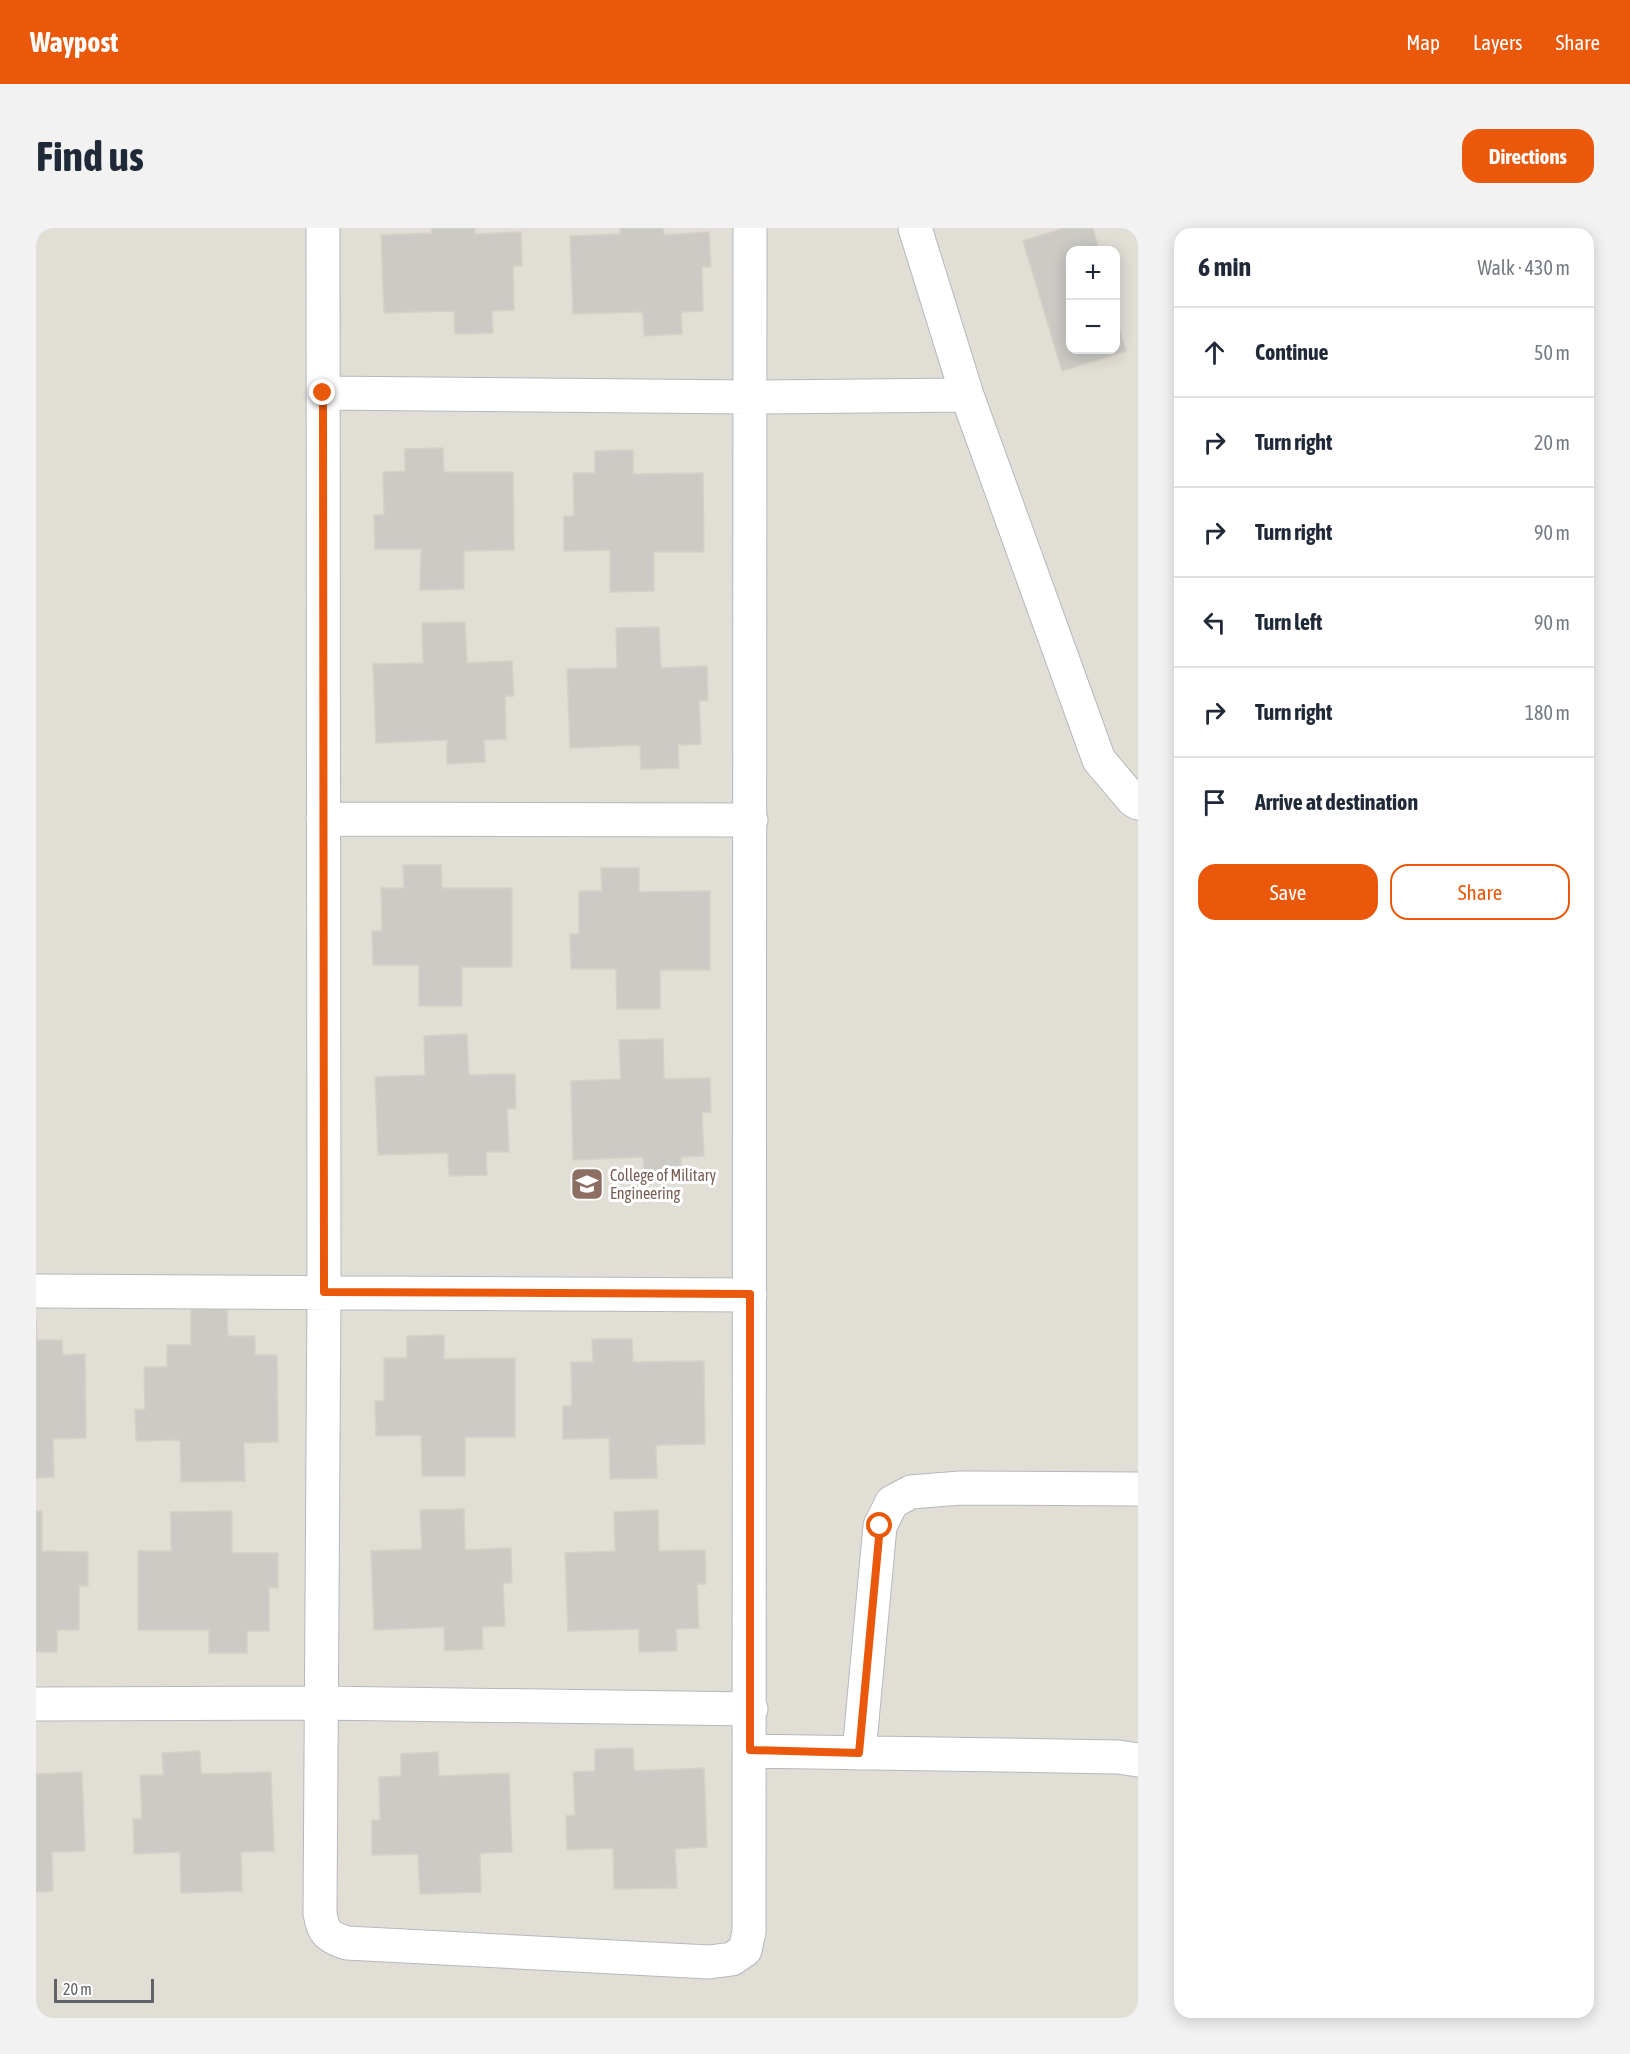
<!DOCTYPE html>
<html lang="en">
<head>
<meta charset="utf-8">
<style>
	:root { --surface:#fff; --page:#f2f2f3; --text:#1f2937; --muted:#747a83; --line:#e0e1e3; --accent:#ea580c }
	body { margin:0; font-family:"Asap Condensed",sans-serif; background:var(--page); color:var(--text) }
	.controls { position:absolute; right:18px; top:18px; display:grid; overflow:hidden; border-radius:12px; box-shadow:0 3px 15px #0003 }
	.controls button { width:54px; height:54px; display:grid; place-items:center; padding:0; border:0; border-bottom:2px solid var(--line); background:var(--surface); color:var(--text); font:30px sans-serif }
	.scale { position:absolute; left:18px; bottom:15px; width:100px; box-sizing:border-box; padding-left:6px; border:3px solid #5f6368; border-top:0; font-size:16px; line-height:21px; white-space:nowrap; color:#5f6368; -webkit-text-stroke:4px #fff; paint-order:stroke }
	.stop { position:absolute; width:18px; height:18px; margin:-14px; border:4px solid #ea580c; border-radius:50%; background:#fff }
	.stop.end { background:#ea580c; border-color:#fff; box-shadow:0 2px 6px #0008 }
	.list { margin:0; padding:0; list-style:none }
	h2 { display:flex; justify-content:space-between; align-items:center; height:78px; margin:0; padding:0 24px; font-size:26px }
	h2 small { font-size:20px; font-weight:400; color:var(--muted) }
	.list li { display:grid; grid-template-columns:39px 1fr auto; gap:18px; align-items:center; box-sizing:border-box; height:90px; padding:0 24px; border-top:2px solid var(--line) }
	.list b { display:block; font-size:22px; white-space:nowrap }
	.list em { font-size:20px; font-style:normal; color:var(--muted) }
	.actions { display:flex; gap:12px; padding:18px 24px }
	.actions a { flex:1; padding:14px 0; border:2px solid var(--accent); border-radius:18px; text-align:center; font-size:21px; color:var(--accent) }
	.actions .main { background:var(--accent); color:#fff }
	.icon { flex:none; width:33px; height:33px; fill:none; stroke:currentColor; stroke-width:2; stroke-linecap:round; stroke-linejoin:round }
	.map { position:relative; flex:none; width:1102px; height:1790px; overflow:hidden; border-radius:18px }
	header { display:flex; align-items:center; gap:36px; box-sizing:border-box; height:84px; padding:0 30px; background:var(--accent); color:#fff }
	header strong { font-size:28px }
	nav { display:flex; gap:33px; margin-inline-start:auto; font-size:21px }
	.intro { display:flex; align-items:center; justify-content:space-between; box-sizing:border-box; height:144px; padding:0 36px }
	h1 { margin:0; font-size:42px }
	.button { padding:15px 27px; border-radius:18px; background:var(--accent); color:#fff; font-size:21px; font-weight:700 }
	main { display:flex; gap:36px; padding:0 36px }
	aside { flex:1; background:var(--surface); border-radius:18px; box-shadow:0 3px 15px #0003 }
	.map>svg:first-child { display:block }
</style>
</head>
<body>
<header>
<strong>Waypost</strong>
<nav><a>Map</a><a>Layers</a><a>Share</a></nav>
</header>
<div class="intro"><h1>Find us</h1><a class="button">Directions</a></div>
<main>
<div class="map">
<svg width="1102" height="1790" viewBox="0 0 1102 1790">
	<rect width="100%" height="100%" fill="#f1efe8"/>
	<path fill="#e1ded6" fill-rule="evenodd" d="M0 0H1102V1790H0ZM1034 22H1080V122H1034Z"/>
	<path fill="#cccac5" stroke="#d6d1c6" stroke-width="1.5" d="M395 0H439V6L485 4 486 38H477L478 82 456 83 457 105 419 106 418 83 348 85 345 7 396 5Z
		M584 0H627L628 7 673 4 675 39H666L667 83 645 84 646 106 608 108 607 84 537 86 534 8 584 6Z
		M1028 0H1057L1063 22H1034V122H1080V91L1090 123 1026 143 987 13Z
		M407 220 408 244H477L478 322 428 323V361L384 362 385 321H339L338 287H348L347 244 369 243V221Z
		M597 222V246L667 245 668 324H618V363L574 364V322L528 323V288H538L537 245H559V223Z
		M429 394 431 435 476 433 478 468H469L470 511 448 512 449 534 411 536V512L340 515 337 436 387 435 386 395Z
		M623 399 625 440 671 438 672 472 663 473 665 516 642 517 643 540 605 541 604 517 534 520 531 441 581 440 580 400Z
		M367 637H405L406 660H476V739H426V778H383V737H337L336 703H346L345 660H368Z
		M565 640H603V664L674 663V742H624V781H581L580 741H535L534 706H543V663H566Z
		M431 806 433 847 479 846 480 880 471 881 473 924H450L451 947 413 948 412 925 342 927 339 849 389 847 388 808Z
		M627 811 628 851 674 850 675 884 666 885 668 928 645 929 646 951 609 952 607 929 537 932 535 853 585 851 583 812Z
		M191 1081 192 1108H219V1127H241L242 1214 208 1215 209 1253 145 1254 144 1212 100 1213 99 1182 109 1181 108 1139H131V1117H155V1082Z
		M0 1090 1 1112H26L27 1127 49 1126 50 1210 17 1211 18 1249 0 1250Z
		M408 1107V1131L479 1130V1209H429V1248H386L385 1207 340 1208 339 1173H348V1130H371V1108Z
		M556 1111H596L597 1134 668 1133 669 1216 620 1217 621 1250 574 1251 573 1210 527 1211V1178H536L535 1134H557Z
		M428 1281 429 1322 475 1320 476 1355H467L469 1398 446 1399 447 1421 409 1423 408 1399 338 1402 335 1323 386 1321 384 1282Z
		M622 1282 623 1323 669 1322 670 1356H661L663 1400 640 1401 641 1423 603 1424V1401L532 1403 529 1325 579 1323 578 1284Z
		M0 1283H6V1323L52 1324V1358H43V1402H21V1424H0Z
		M196 1283V1325H242V1360L233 1359V1403H211V1425H173V1402H102V1323H135V1284Z
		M597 1520 598 1543 668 1540 671 1619 639 1621 641 1660 578 1661 577 1620 531 1622 530 1588 539 1587 537 1544 559 1543V1521Z
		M164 1523 165 1546 235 1544 238 1623 205 1624 206 1663 145 1665 144 1624 98 1626 97 1591H106L104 1547H127L126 1525Z
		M402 1524 403 1548 473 1545 476 1624 444 1625 445 1664 384 1666 382 1626 336 1627V1592H344L343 1549 365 1548V1526Z
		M46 1544 49 1623 16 1624 17 1663 0 1664V1546Z"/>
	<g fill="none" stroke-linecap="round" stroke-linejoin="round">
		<defs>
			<path id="minor" d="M287 0 288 1064 284 1685C287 1705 292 1709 311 1715L673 1734 696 1731 709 1722 713 1704 714 0
				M879 0 931 167 1063 532 1097 572 1102 575
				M287 165 714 169 931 167
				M287 591 715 592
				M0 1063 714 1067
				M0 1476 285 1475 715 1481
				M714 1523 1082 1529 1102 1532
				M823 1525 844 1298 856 1274 875 1264 924 1260 1102 1261"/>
		</defs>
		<use href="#minor" stroke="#b5b8bc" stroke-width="35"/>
		<use href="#minor" stroke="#fff" stroke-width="33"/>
	</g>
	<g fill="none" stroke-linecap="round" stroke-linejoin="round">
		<path stroke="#ea580c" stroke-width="8" d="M287 165 288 1064 714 1066V1522L823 1525 844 1298"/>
	</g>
	<defs>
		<symbol id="university-square" viewBox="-11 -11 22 22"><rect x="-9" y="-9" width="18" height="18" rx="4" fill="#8d6e63" stroke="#fff"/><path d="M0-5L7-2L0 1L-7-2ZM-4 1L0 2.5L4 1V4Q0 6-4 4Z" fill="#fff"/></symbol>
	</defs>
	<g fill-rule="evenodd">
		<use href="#university-square" x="532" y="937" width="38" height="38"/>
	</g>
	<g text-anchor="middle" stroke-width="6" stroke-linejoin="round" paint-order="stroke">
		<g font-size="16" fill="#785e54" stroke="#fff" text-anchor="start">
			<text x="574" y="953">College of Military<tspan x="574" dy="18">Engineering</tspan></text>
		</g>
	</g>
</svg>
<div class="controls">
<button>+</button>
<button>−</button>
</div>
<div class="scale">20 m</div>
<div class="stop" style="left:844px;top:1298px"></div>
<div class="stop end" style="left:287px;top:165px"></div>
</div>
<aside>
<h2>6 min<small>Walk · 430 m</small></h2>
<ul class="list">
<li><svg class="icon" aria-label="ahead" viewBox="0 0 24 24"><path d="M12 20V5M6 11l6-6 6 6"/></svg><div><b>Continue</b></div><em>50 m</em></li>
<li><svg class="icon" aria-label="right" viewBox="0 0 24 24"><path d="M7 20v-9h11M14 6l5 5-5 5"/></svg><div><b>Turn right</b></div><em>20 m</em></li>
<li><svg class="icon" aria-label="right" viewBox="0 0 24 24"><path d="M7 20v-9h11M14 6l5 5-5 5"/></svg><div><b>Turn right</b></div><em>90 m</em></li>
<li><svg class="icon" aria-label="left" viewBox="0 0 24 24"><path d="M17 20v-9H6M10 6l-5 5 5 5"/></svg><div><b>Turn left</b></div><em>90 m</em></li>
<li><svg class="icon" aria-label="right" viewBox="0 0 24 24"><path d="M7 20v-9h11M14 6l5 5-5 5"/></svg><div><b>Turn right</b></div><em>180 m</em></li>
<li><svg class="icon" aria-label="arrive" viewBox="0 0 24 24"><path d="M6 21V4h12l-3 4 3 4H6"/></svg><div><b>Arrive at destination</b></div></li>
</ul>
<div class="actions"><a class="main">Save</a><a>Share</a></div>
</aside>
</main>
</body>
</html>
